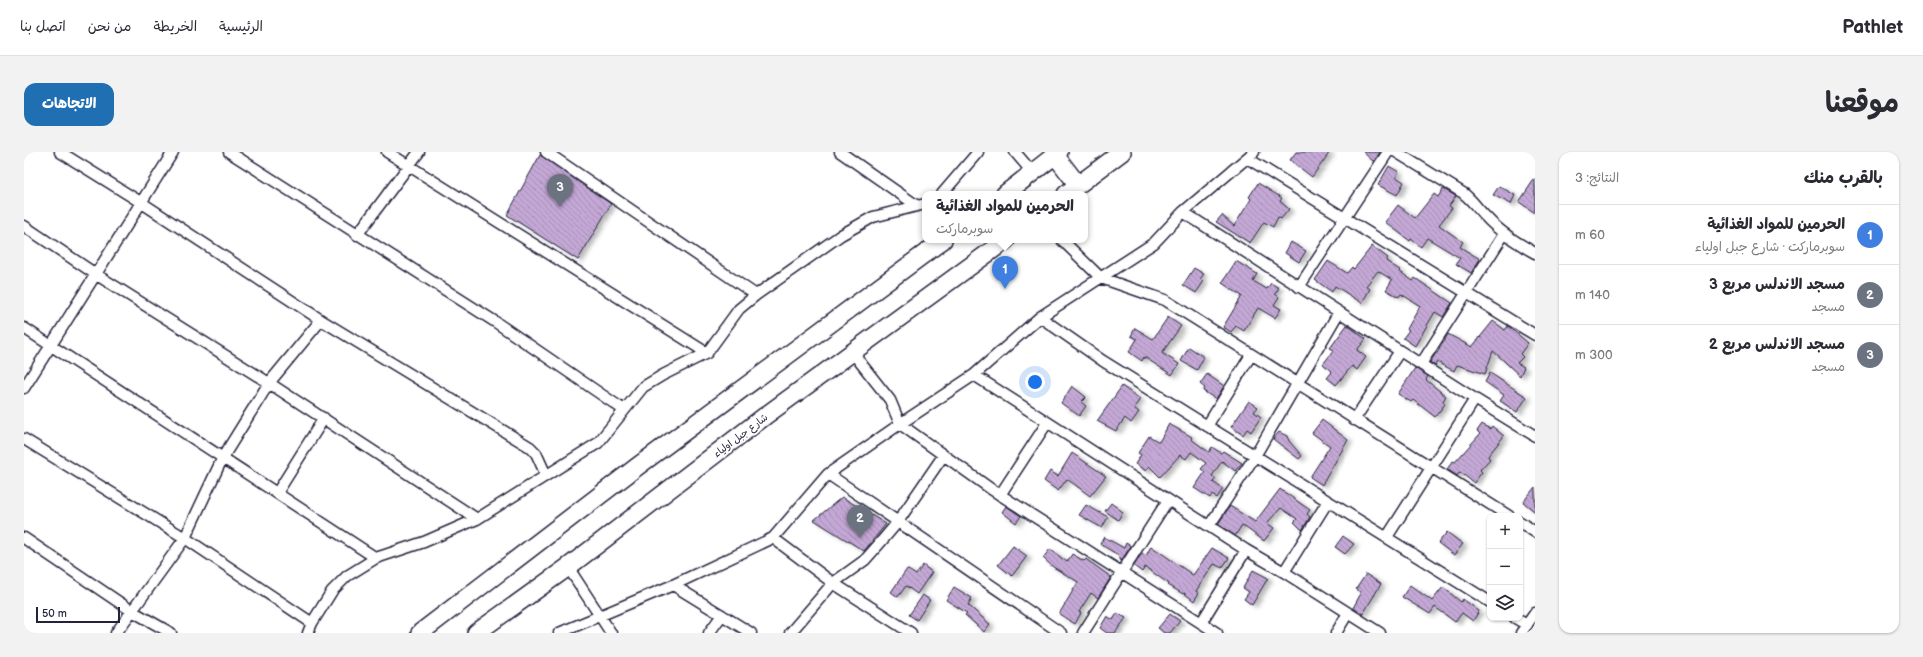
<!DOCTYPE html>
<html lang="ar">
<head>
<meta charset="utf-8">
<style>
	:root { --surface:#fff; --page:#f2f2f3; --text:#2b2b33; --muted:#7c7c81; --line:#e1e1e2; --accent:#1f6fb2 }
	body { margin:0; font-family:"Balsamiq Sans","Playpen Sans Arabic",sans-serif; background:var(--page); color:var(--text); direction:rtl }
	.controls { position:absolute; right:12px; bottom:12px; display:grid; overflow:hidden; border-radius:8px; box-shadow:0 1px 3px #0004 }
	.controls button { width:36px; height:36px; display:grid; place-items:center; padding:0; border:0; border-bottom:1px solid var(--line); background:var(--surface); color:var(--text); font:20px sans-serif }
	.scale { position:absolute; left:12px; bottom:10px; width:84px; box-sizing:border-box; padding-left:4px; border:2px solid #22223b; border-top:0; font-size:11px; line-height:14px; white-space:nowrap; color:#22223b; -webkit-text-stroke:3px #fff; paint-order:stroke }
	.you { position:absolute; left:1011px; top:230px; width:14px; height:14px; margin:-10px; border:3px solid #fff; border-radius:50%; background:#1a73e8; box-shadow:0 0 0 6px #1a73e833 }
	.badge { display:grid; place-items:center; width:26px; height:26px; border-radius:50%; background:var(--accent); color:#fff; font-size:13px; font-weight:700 }
	.pin { position:absolute; translate:-50% -33px; filter:drop-shadow(0 1px 2px #0008) }
	.pin::after { content:''; position:absolute; top:21px; width:14px; height:12px; background:inherit; clip-path:polygon(0 0,100% 0,50% 100%) }
	.popup { position:absolute; left:898px; top:39px; width:166px; height:52px; box-sizing:border-box; display:grid; place-content:center; border-radius:8px; background:var(--surface); filter:drop-shadow(0 1px 3px #0005); font-size:13px; white-space:nowrap; color:var(--muted) }
	.popup b { font-size:15px; color:var(--text) }
	.popup::after { content:''; position:absolute; left:50%; top:100%; margin-left:-8px; border:8px solid transparent; border-top-color:var(--surface) }
	.list { margin:0; padding:0; list-style:none }
	h2 { display:flex; justify-content:space-between; align-items:center; height:52px; margin:0; padding:0 16px; font-size:17px }
	h2 small { font-size:13px; font-weight:400; color:var(--muted) }
	.list li { display:grid; grid-template-columns:26px 1fr auto; gap:12px; align-items:center; box-sizing:border-box; height:60px; padding:0 16px; border-top:1px solid var(--line) }
	.list b { display:block; font-size:15px; white-space:nowrap }
	.list p { margin:0; font-size:13px; white-space:nowrap; color:var(--muted) }
	.list em { font-size:13px; font-style:normal; color:var(--muted) }
	.icon { flex:none; width:22px; height:22px; fill:none; stroke:currentColor; stroke-width:2; stroke-linecap:round; stroke-linejoin:round }
	.map { position:relative; flex:none; width:1511px; height:481px; overflow:hidden; direction:ltr; border-radius:12px }
	header { display:flex; align-items:center; gap:24px; box-sizing:border-box; height:56px; padding:0 20px; background:var(--surface); border-bottom:1px solid var(--line) }
	header strong { font-size:19px }
	nav { display:flex; gap:22px; margin-inline-start:auto; font-size:14px }
	.intro { display:flex; align-items:center; justify-content:space-between; box-sizing:border-box; height:96px; padding:0 24px }
	h1 { margin:0; font-size:28px }
	.button { padding:10px 18px; border-radius:12px; background:var(--accent); color:#fff; font-size:14px; font-weight:700 }
	main { display:flex; gap:24px; padding:0 24px }
	aside { flex:1; background:var(--surface); border-radius:12px; box-shadow:0 1px 3px #0004 }
	.map>svg:first-child { display:block }
</style>
</head>
<body>
<header>
<strong>Pathlet</strong>
<nav><a>الرئيسية</a><a>الخريطة</a><a>من نحن</a><a>اتصل بنا</a></nav>
</header>
<div class="intro"><h1>موقعنا</h1><a class="button">الاتجاهات</a></div>
<main>
<aside>
<h2>بالقرب منك<small>النتائج: 3</small></h2>
<ul class="list">
<li><span class="badge" style="background:#3f7fe0">1</span><div><b>الحرمين للمواد الغذائية</b><p>سوبرماركت · شارع جبل اولياء</p></div><em>60 m</em></li>
<li><span class="badge" style="background:#6b7280">2</span><div><b>مسجد الاندلس مربع 3</b><p>مسجد</p></div><em>140 m</em></li>
<li><span class="badge" style="background:#6b7280">3</span><div><b>مسجد الاندلس مربع 2</b><p>مسجد</p></div><em>300 m</em></li>
</ul>
</aside>
<div class="map">
<svg width="1511" height="481" viewBox="0 0 1511 481">
	<defs>
		<pattern id="building-back-hatch" width="6" height="6" patternUnits="userSpaceOnUse"><rect width="6" height="6" fill="#c3a7d4"/><path d="M-1 5l2 2M0 0l6 6M5-1l2 2" fill="none" stroke="#a78fb7"/></pattern>
		<filter id="shadow"><feDropShadow dx="4.5" dy="2.5" stdDeviation="2" flood-color="#0004"/></filter>
	</defs>
	<rect width="100%" height="100%" fill="#fff"/>
	<filter id="ink" filterUnits="userSpaceOnUse"><feTurbulence type="fractalNoise" baseFrequency=".025" numOctaves="2"/><feDisplacementMap in="SourceGraphic" scale="8" xChannelSelector="R" yChannelSelector="G"/><feConvolveMatrix kernelMatrix="1 2 1 2 8 2 1 2 1" color-interpolation-filters="sRGB"/></filter>
	<g filter="url(#ink)">
		<path fill="url(#building-back-hatch)" stroke="#22223b" filter="url(#shadow)" d="M1272 0H1306L1288 25 1266 8Z
			M1339 0H1356L1350 10Z
			M516 3 587 52 554 108 483 63Z
			M1365 14 1375 20 1372 25 1380 30 1373 43 1354 33Z
			M1511 26V61L1495 50Z
			M1234 31 1258 46 1256 49 1265 57 1257 67 1254 65 1249 75 1240 70 1226 91 1192 70 1198 63 1210 74 1227 47 1225 45Z
			M1475 34 1491 43 1487 52 1469 43Z
			M1419 37 1432 44 1425 54 1428 56 1415 73 1439 90 1436 95 1456 107 1447 121 1432 112 1436 106 1403 86 1397 95 1387 87 1386 89 1361 70 1374 53 1391 66 1410 42 1414 45Z
			M1267 90 1282 99 1275 110 1261 101Z
			M1348 94 1364 106 1362 109 1376 118 1375 119 1389 129 1391 126 1428 151 1419 165 1411 160 1391 194 1379 186 1385 178 1383 177 1396 154 1377 142 1375 145 1362 138 1368 128 1354 119 1342 134 1346 137 1338 151 1311 134 1308 140 1291 128 1304 109 1323 121 1328 115 1330 117Z
			M1212 109 1233 122 1229 129 1243 137 1247 131 1255 136 1251 142 1255 145 1250 153 1257 157 1251 166 1234 156 1220 179 1212 174 1207 180 1199 175 1218 144 1198 131Z
			M1170 116 1180 122 1176 127 1180 129 1172 141 1159 133Z
			M1144 165 1157 174 1138 201 1155 212 1148 223 1120 205 1118 209 1105 200 1113 187 1107 184 1111 176 1129 187Z
			M1469 169 1481 178 1484 174 1504 191 1496 202 1499 205 1493 211 1500 215 1496 224 1469 199 1461 222 1433 213 1430 219 1413 210 1411 214 1406 210 1412 201H1413L1424 182 1448 195Z
			M1323 173 1342 187 1333 198 1342 205 1333 218 1328 214 1312 233 1303 226 1308 220 1299 212 1310 198 1306 196Z
			M1165 195 1180 205 1173 218 1157 209Z
			M1391 216 1404 224 1402 228 1422 244 1419 249 1421 252 1411 265 1389 248 1387 250 1374 242Z
			M1466 221 1503 245 1493 260 1476 249 1480 243 1461 230Z
			M1183 222 1200 234 1192 247 1179 239 1181 236 1176 232Z
			M1048 234 1062 245 1057 250 1062 254 1055 264 1037 251Z
			M1098 234 1116 247 1110 256 1115 260 1107 271 1101 266 1092 279 1073 269Z
			M1225 249 1234 255 1230 260 1237 265 1227 280 1223 277 1219 283 1207 275Z
			M1298 268 1324 288 1298 333 1286 325 1306 294 1288 281Z
			M1145 272 1168 285 1167 287 1185 300 1188 295 1197 301 1199 299 1218 311 1211 319 1198 309 1188 324 1192 327 1189 330 1199 337 1193 346 1188 343 1186 346 1170 336 1181 320 1177 317 1182 311 1167 300 1162 307 1156 303 1136 325 1125 314 1122 319 1111 312 1117 303 1114 301 1125 284 1135 290Z
			M1458 272 1466 277 1468 274 1480 284 1464 304 1466 307 1456 318 1458 320 1450 331 1436 320 1433 324 1423 317 1429 309 1431 310 1456 282 1453 279Z
			M1255 280 1263 284 1265 289 1278 304 1275 307 1249 287Z
			M1048 301 1082 324 1066 344 1043 327 1034 339 1020 329 1026 319 1034 324Z
			M1511 335V360L1499 350Z
			M1256 337 1286 358 1283 362 1286 365 1278 378 1270 370 1273 367 1257 356 1243 371 1250 376 1240 389 1218 373 1211 384 1194 372 1206 354 1231 370Z
			M818 345 862 372 840 399 790 368Z
			M1087 351 1099 360 1094 368 1081 359Z
			M1062 353 1084 365 1078 376 1055 363Z
			M982 354 997 364 992 371 978 360Z
			M1423 380 1439 392 1430 403 1414 391Z
			M1319 384 1330 392 1321 402 1311 395Z
			M1080 385 1100 396 1102 391 1107 394 1097 409 1094 403 1076 392Z
			M989 394 1003 404 988 424 974 413Z
			M1127 394 1169 423 1188 396 1205 406 1198 416 1190 412 1172 439 1175 441 1170 449 1160 441 1159 442 1144 433 1145 432 1121 415 1118 420 1110 414 1118 401 1122 404Z
			M1026 397 1043 410 1048 402 1060 409 1062 407 1087 425 1074 446 1067 441 1055 460 1057 461 1051 472 1035 462 1054 430 1029 415 1019 406Z
			M899 413 908 420 893 442 882 434 874 445 867 440 883 417 892 423Z
			M1229 418 1244 426 1228 453 1220 447 1225 440 1219 436Z
			M1342 422 1357 432 1339 462 1329 456 1336 443V440L1332 437Z
			M1386 433 1408 449 1419 435 1437 450 1439 447 1455 459 1449 469 1438 461 1431 470 1411 455 1406 462 1378 445Z
			M930 435 948 446 944 453 966 472 960 480 941 463 943 461 922 448Z
			M899 443 906 448 893 468 885 463Z
			M1093 461 1102 466 1091 481H1083L1076 476 1083 464 1089 468Z
			M1146 462 1156 469 1146 481H1140L1134 476Z"/>
		<g fill="none" stroke-linecap="round" stroke-linejoin="round">
			<defs>
				<path id="minor" d="M36 0 118 51 297 168 506 295 512 301 522 323
					M205 0 470 169 600 258
					M363 0 683 201
					M522 0 732 143
					M816 0 892 53
					M991 0 1008 20
					M1372 0 1439 41C1448 48 1453 56 1461 64 1475 80 1493 91 1511 101
					M1223 6 1511 183
					M918 42 954 0
					M1159 60 1451 247 1511 284
					M0 74 73 123 245 231 453 367
					M333 83 395 0
					M1038 88 1077 126 1141 148 1485 364
					M1275 135 1364 0
					M1016 165 1079 209 1466 450
					M0 176 352 406
					M828 200 866 248 876 272 967 337 1193 481
					M1397 212 1480 82
					M950 223 1222 398 1260 420 1356 481
					M0 236 149 0
					M1330 268 1376 199
					M1183 274 1227 203
					M0 287 161 386 288 471
					M804 322 1037 481
					M253 341 300 266
					M976 343 1023 271
					M1496 370 1511 380
					M1185 374 1231 304 1315 160
					M1363 385 1451 247
					M0 386 108 459 147 481
					M749 386 809 431 887 481
					M544 415 587 481
					M1260 420 1304 349
					M649 433 727 481
					M1491 466 1503 473
					M1177 471 1222 398
					M92 481 161 386 199 305 245 231 297 168
					M284 481 288 471 308 439 323 424 352 406 400 390 453 367 574 291 619 235 639 223 683 201 715 157 732 143 817 83 849 65 901 52
					M535 481 649 433 749 386 804 322 876 272 950 223 1016 165 1130 91 1159 60 1230 0
					M685 481 698 463
					M766 481 809 431 841 408 856 391 873 371 919 304
					M1059 481 1144 348
					M1312 481 1324 461
					M1497 481 1511 461"/>
				<path id="trunk" d="M1031 3 1054 33
					M981 42 1035 0
					M1042 42 1098 0
					M396 481 614 314 919 88
					M452 481 544 415 741 264 982 88"/>
			</defs>
			<use href="#minor" stroke="#22223b" stroke-width="13"/>
			<use href="#trunk" stroke="#22223b" stroke-width="20"/>
			<use href="#minor" stroke="#fff" stroke-width="10"/>
			<use href="#trunk" stroke="#fff" stroke-width="17"/>
		</g>
	</g>
	<g text-anchor="middle" stroke-width="3.5" stroke-linejoin="round" paint-order="stroke">
		<g font-size="10" fill="#22223b" stroke="#fff">
			<text transform="translate(716 283) rotate(-37)" y="4">شارع جبل اولياء</text>
		</g>
	</g>
</svg>
<div class="controls">
<button>+</button>
<button>−</button>
<button><svg class="icon" aria-label="layers" viewBox="0 0 24 24"><path d="M12 4l9 5-9 5-9-5zM3 14l9 5 9-5"/></svg></button>
</div>
<div class="scale">50 m</div>
<div class="you"></div>
<div class="pin badge" style="left:981px;top:137px;background:#3f7fe0">1</div>
<div class="popup"><b>الحرمين للمواد الغذائية</b>سوبرماركت</div>
<div class="pin badge" style="left:836px;top:386px;background:#6b7280">2</div>
<div class="pin badge" style="left:536px;top:55px;background:#6b7280">3</div>
</div>
</main>
</body>
</html>
